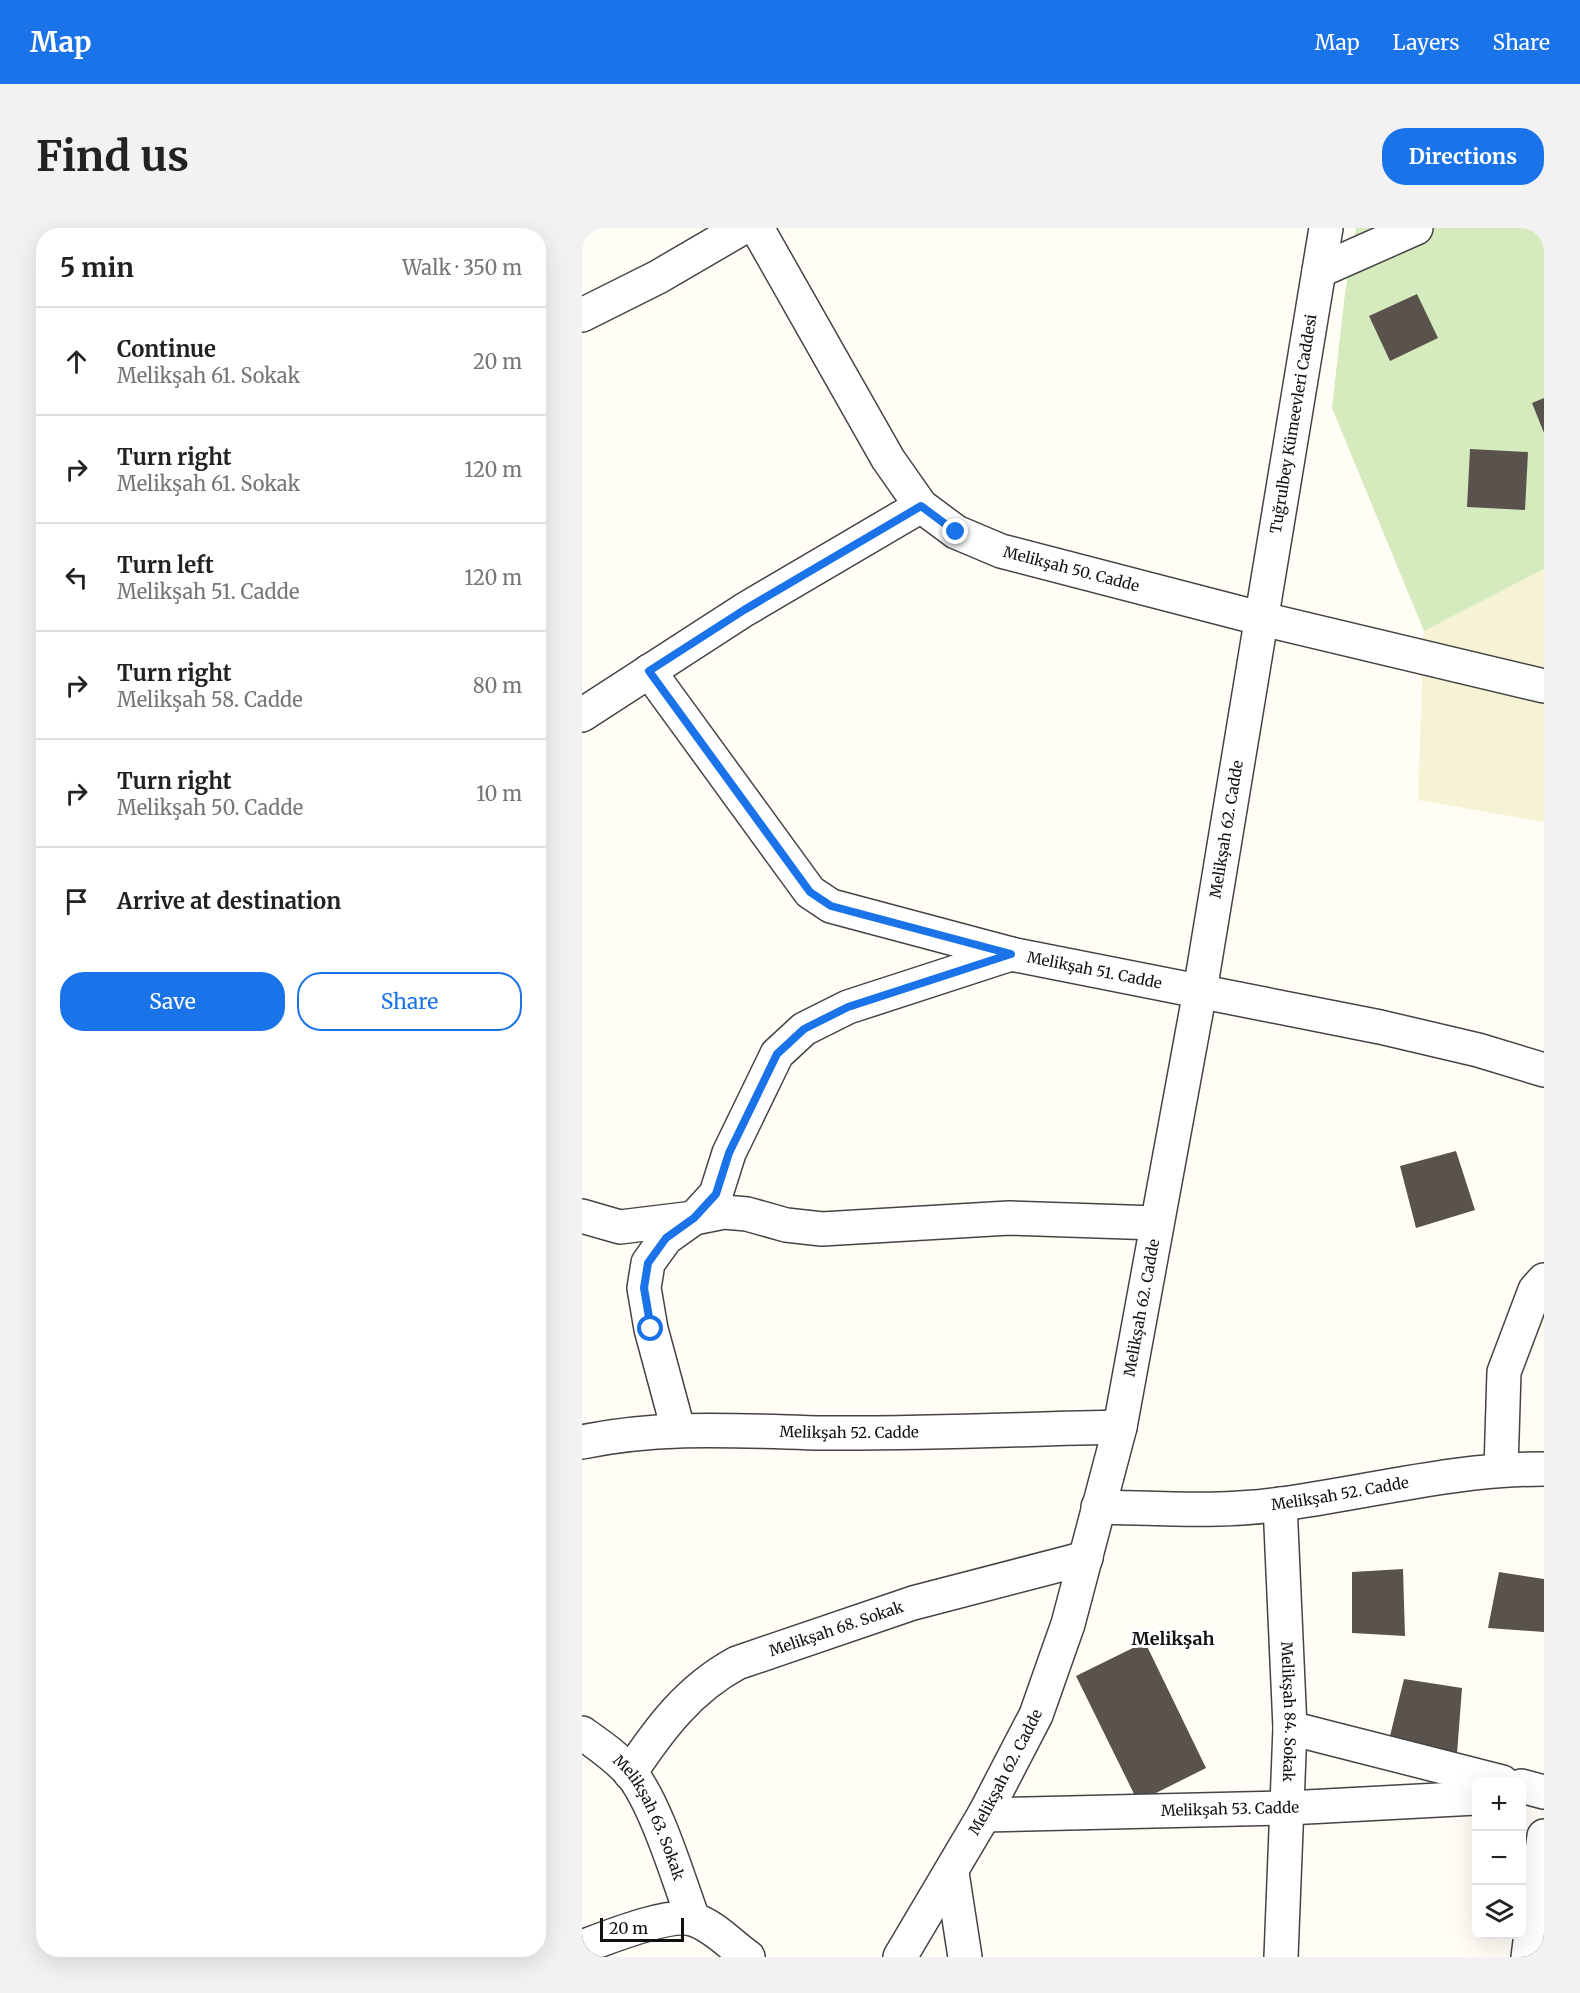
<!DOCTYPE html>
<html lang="en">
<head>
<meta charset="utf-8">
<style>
	:root { --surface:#fff; --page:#f2f2f2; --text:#222; --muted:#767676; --line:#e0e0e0; --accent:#1a73e8 }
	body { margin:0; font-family:Merriweather,serif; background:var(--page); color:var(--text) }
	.controls { position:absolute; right:18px; bottom:18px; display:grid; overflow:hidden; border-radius:12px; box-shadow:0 6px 24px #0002 }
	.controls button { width:54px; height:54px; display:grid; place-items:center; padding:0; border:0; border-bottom:2px solid var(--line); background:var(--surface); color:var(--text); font:30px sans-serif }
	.scale { position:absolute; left:18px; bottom:15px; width:84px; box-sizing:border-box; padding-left:6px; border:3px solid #111; border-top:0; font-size:16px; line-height:21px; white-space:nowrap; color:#111; -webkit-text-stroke:4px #fff; paint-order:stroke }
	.stop { position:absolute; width:18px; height:18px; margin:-14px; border:4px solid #1a73e8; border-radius:50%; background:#fff }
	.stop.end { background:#1a73e8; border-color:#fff; box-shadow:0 2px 6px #0008 }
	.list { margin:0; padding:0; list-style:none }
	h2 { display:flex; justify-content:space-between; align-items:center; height:78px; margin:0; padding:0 24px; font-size:26px }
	h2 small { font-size:20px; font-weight:400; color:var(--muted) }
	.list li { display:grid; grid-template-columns:39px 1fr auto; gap:18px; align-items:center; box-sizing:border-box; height:108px; padding:0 24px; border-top:2px solid var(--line) }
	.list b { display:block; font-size:22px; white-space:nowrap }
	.list p { margin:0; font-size:20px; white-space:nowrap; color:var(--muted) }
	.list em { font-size:20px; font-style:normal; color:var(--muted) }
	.actions { display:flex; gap:12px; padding:18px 24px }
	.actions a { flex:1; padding:14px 0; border:2px solid var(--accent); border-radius:24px; text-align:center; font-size:21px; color:var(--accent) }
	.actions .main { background:var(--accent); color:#fff }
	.icon { flex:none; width:33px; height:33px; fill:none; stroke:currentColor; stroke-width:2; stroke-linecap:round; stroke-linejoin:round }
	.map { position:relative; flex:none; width:962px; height:1729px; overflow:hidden; border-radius:24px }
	header { display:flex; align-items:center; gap:36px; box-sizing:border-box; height:84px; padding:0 30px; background:var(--accent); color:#fff }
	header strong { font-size:28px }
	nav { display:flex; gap:33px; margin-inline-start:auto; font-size:21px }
	.intro { display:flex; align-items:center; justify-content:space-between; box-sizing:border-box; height:144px; padding:0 36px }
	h1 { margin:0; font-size:42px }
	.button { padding:15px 27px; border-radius:24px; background:var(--accent); color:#fff; font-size:21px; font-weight:700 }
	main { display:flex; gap:36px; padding:0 36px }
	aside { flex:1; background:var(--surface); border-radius:24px; box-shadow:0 6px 24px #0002 }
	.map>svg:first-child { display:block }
</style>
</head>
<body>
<header>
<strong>Map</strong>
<nav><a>Map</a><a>Layers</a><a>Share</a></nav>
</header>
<div class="intro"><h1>Find us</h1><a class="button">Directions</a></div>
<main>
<aside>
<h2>5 min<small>Walk · 350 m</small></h2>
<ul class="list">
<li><svg class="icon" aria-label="ahead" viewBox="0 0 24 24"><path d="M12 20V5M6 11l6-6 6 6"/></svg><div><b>Continue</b><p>Melikşah 61. Sokak</p></div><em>20 m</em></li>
<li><svg class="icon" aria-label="right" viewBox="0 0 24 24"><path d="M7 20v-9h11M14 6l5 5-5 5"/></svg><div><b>Turn right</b><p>Melikşah 61. Sokak</p></div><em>120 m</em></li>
<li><svg class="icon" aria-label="left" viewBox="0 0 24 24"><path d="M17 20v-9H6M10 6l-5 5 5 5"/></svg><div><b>Turn left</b><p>Melikşah 51. Cadde</p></div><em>120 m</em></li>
<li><svg class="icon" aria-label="right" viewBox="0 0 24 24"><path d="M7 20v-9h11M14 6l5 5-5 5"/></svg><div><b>Turn right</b><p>Melikşah 58. Cadde</p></div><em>80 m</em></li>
<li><svg class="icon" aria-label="right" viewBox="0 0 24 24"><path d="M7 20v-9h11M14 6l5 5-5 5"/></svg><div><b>Turn right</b><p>Melikşah 50. Cadde</p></div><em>10 m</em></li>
<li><svg class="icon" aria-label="arrive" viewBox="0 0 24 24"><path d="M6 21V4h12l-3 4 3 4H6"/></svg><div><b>Arrive at destination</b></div></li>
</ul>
<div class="actions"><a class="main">Save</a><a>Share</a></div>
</aside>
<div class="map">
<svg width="962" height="1729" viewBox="0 0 962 1729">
	<rect width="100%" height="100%" fill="#fffdf5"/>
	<path fill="#f6f3d4" d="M962 341V594L836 572 842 403Z"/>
	<path fill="#d5ebbd" d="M774 0H962V341L842 403 750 180 763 65Z"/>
	<path fill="#5a524d" d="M835 66 856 110 808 133 787 88Z
		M962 170V205L950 175Z
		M888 221 946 224 943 282 885 279Z
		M874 923 893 982 834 1000 818 938Z
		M821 1341 823 1408 770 1405V1344Z
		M917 1344 962 1351V1404L906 1400Z
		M563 1414 624 1540 556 1574 494 1448Z
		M822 1451 880 1460 875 1526 806 1516Z"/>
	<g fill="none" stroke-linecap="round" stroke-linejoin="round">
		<defs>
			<g id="minor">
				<path id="s1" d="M175 0 306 231 339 278 374 304 419 323 681 391 962 458"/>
				<path d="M737 43 834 0"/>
				<path d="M0 87 76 49 160 0"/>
				<path id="s2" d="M67 443 228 664 249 678 429 726 798 799 896 822 962 842"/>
				<path d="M0 487 162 382 339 278"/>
				<path d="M0 988 38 999 112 990 142 984 165 986 204 997 240 1001 427 990 575 995"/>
				<path d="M96 1201 69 1101 62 1060 66 1035 84 1010 112 990 134 966 147 925 195 826 222 801 266 779 429 726"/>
				<path id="s3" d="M0 1214C80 1197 160 1203 241 1205 340 1206 439 1201 538 1199"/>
				<path d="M919 1241 922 1144 953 1062 962 1052"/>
				<path id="s4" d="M698 1276 708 1500 699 1729"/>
				<path id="s5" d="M516 1279C576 1280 639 1285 699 1276 787 1264 872 1241 962 1241"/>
				<path d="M708 1500 920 1554"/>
				<path id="s6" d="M0 1505C17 1517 33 1528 47 1543 73 1572 97 1653 111 1691"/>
				<path id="s7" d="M48 1545C78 1500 107 1461 155 1435L331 1375 504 1330"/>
				<path d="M939 1558 962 1564"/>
				<path id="s8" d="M402 1587 706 1580 894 1570"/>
				<path d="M370 1645 383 1729"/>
				<path d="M0 1719C24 1710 90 1683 113 1692 133 1699 149 1717 166 1729"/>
				<path id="s9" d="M318 1729 402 1587 454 1487 486 1396 538 1199 618 763 744 0"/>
				<path d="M946 1729 962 1608"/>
			</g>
		</defs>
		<use href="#minor" stroke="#444" stroke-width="36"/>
		<use href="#minor" stroke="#fff" stroke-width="33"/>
	</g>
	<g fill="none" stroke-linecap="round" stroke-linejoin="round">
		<path stroke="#1a73e8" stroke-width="8" d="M69 1101 62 1060 66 1035 84 1010 112 990 134 966 147 925 195 826 222 801 266 779 429 726 249 678 228 664 67 443 162 382 339 278 374 304"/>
	</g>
	<g text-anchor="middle" stroke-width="6" stroke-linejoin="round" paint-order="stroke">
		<g font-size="15" fill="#111" stroke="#fff">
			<text dy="5" stroke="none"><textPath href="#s9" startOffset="1596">Tuğrulbey Kümeevleri Caddesi</textPath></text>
			<text dy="5" stroke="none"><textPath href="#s1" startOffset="488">Melikşah 50. Cadde</textPath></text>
			<text dy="5" stroke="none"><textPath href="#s9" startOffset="1185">Melikşah 62. Cadde</textPath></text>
			<text dy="5" stroke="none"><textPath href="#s2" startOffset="570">Melikşah 51. Cadde</textPath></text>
			<text dy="5" stroke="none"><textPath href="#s9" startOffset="699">Melikşah 62. Cadde</textPath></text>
			<text dy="5" stroke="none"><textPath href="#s3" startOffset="268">Melikşah 52. Cadde</textPath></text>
			<text dy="5" stroke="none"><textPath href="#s5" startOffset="243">Melikşah 52. Cadde</textPath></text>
			<text dy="5" stroke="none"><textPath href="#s7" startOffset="260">Melikşah 68. Sokak</textPath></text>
			<text dy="5" stroke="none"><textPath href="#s4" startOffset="208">Melikşah 84. Sokak</textPath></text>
			<text dy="5" stroke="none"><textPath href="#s9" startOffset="213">Melikşah 62. Cadde</textPath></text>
			<text dy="5" stroke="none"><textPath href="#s8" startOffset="246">Melikşah 53. Cadde</textPath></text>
			<text dy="5" stroke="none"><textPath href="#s6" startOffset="111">Melikşah 63. Sokak</textPath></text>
		</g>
		<g font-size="18" font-weight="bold" fill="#111" stroke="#fff">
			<text x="591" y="1417">Melikşah</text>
		</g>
	</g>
</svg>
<div class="controls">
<button>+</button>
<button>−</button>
<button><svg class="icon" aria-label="layers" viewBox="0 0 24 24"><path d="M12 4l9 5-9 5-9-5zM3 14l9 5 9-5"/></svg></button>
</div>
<div class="scale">20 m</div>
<div class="stop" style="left:69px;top:1101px"></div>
<div class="stop end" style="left:374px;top:304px"></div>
</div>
</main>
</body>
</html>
